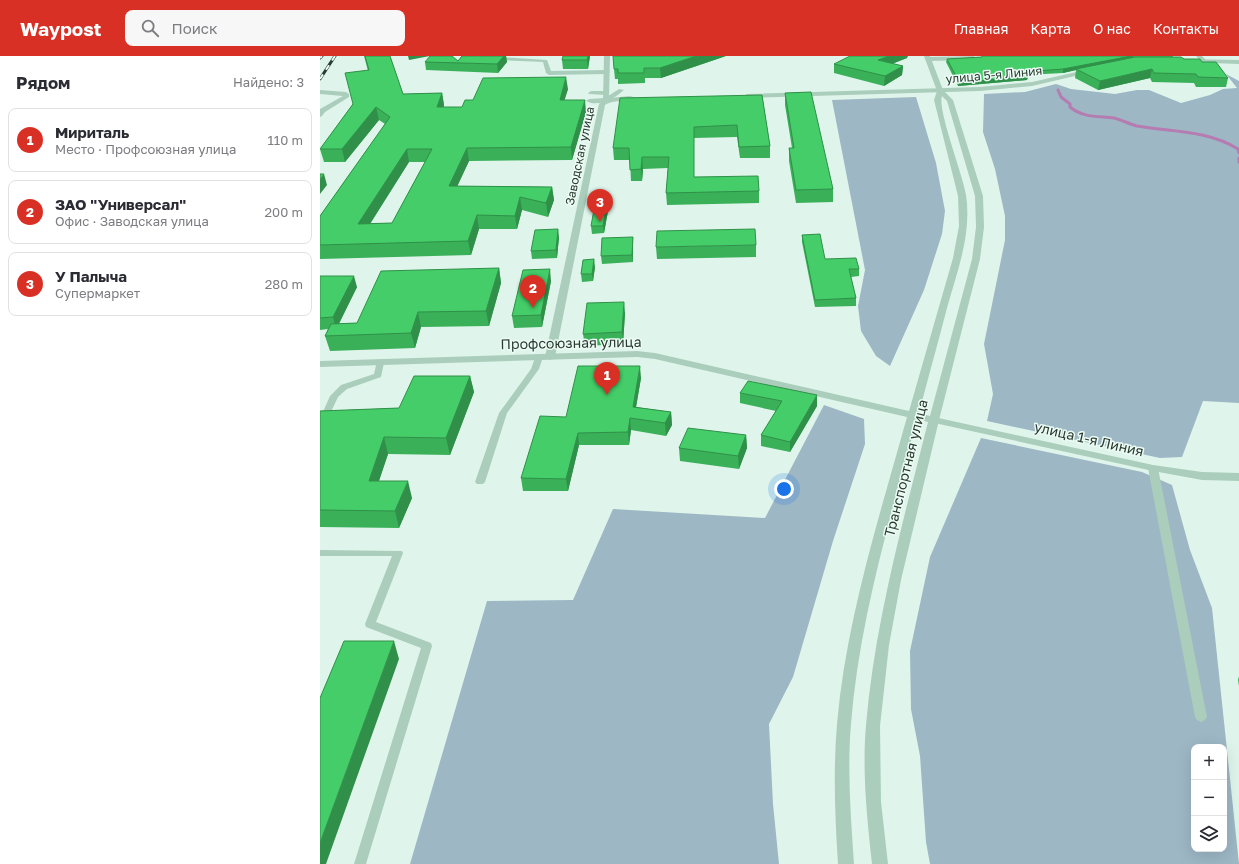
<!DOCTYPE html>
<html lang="ru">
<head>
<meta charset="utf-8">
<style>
	:root { --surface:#fff; --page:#f7f7f7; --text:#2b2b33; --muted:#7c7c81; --line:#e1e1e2; --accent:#d93025 }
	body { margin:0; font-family:"Golos Text",sans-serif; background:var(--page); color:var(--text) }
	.controls { position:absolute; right:12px; bottom:12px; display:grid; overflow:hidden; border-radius:8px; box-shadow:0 4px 16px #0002 }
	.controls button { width:36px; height:36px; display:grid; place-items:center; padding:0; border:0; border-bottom:1px solid var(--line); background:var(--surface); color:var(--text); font:20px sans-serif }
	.you { position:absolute; left:464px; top:433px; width:14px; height:14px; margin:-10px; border:3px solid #fff; border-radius:50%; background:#1a73e8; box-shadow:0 0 0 6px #1a73e833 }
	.badge { display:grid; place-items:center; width:26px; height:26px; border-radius:50%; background:var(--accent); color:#fff; font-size:13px; font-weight:700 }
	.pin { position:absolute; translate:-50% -33px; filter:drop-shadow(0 1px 2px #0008) }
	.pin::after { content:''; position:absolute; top:21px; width:14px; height:12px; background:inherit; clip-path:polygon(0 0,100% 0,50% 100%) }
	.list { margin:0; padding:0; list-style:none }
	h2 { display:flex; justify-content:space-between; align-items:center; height:52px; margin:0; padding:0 16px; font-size:17px }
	h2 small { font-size:13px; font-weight:400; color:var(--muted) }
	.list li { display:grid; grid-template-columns:26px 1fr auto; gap:12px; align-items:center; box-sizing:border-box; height:64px; margin:0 8px 8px; padding:0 8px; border:1px solid var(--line); border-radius:8px }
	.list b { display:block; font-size:15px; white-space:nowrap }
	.list p { margin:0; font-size:13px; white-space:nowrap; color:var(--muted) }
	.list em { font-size:13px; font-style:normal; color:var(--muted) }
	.icon { flex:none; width:22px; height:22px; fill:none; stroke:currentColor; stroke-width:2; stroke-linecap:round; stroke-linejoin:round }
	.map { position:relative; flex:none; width:919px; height:808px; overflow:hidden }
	header { display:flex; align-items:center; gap:24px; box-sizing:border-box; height:56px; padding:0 20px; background:var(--accent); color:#fff }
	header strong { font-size:19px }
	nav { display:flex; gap:22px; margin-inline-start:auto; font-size:14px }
	.search { width:280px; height:36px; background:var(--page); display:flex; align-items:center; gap:10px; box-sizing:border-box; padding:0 14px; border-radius:8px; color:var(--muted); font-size:15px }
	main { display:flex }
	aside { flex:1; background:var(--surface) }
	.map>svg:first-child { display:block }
</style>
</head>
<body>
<header>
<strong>Waypost</strong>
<div class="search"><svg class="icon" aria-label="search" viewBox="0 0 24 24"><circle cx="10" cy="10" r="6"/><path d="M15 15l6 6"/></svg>Поиск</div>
<nav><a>Главная</a><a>Карта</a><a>О нас</a><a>Контакты</a></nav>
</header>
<main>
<aside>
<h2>Рядом<small>Найдено: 3</small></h2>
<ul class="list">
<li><span class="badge">1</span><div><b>Мириталь</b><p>Место · Профсоюзная улица</p></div><em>110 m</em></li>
<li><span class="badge">2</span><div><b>ЗАО &quot;Универсал&quot;</b><p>Офис · Заводская улица</p></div><em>200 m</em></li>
<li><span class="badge">3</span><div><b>У Палыча</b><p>Супермаркет</p></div><em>280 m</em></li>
</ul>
</aside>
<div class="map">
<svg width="919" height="808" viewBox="0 0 919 808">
	<rect width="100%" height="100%" fill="#dff5eb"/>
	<path fill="#9db7c5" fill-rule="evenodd" d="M906 18 919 25V347L883 345 862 401 840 402 667 365 673 338 664 288 685 184V160L675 113 663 76 664 38 705 36 736 28 751 33 795 38 817 34H829L861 47 890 39 903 33 917 32Z
		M596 41 616 107 625 155 622 178 604 234 570 310 556 300 541 275 538 250 545 214 512 44Z
		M504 349 544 363 545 388 513 485 473 621 449 668 453 748 459 808H90L167 545 253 544 293 453 445 462Z
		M661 382 822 416 852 429 870 494 892 552 919 808H610L606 786 600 700 591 653 590 595 610 501ZM874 691H904V793H874Z"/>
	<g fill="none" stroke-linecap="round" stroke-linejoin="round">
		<path stroke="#b47cb1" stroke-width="3" d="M738 34 741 41 750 48V51C763 62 778 60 794 62 802 64 809 68 817 70 851 76 888 74 918 93L919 97
			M919 102V106"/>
		<path fill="#aacebb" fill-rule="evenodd" d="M654 0 655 2 652 4 608 5 605 3 608 1Z
			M876 0H882L887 5 882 6Z
			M180 1 227 4 231 15 287 14 290 16 287 18 229 19 226 17 223 6 178 4V2Z
			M299 33 304 34C295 42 278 52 266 45L269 43 285 42Z
			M271 35H286L289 37 286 39 269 38 268 37Z
			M216 299H222L223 301 219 313 187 357 165 426 163 428H157L155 426 179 357 211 313Z
			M57 305H63L64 307 61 321 27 333 18 341 9 360H3L2 358 10 340 21 329 54 318Z
			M833 409 838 412 887 661 885 664 881 666 877 664 875 661 828 412Z
			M0 494 82 495 83 497 56 566 111 587 112 590 46 808H34L101 592 46 571 45 568 72 500H0Z"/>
		<path fill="#aacebb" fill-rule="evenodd" d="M284 0H290L289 42 310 40 317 42C309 48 296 42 285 49L235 301 230 304 225 301 279 48 283 44Z
			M866 3 919 4V8L864 6V4Z
			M770 13 773 15 772 16 712 30 660 35 427 42 424 40 427 38 660 31 712 26Z
			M0 34 26 36 29 38V41L5 56 2 60 0 61V53L23 40 0 38Z
			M614 361 833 409 882 416 919 417V425L882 424 833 415 610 366 609 364 610 362Z"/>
		<path fill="#aacebb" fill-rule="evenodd" d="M604 0H610L623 34 633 44 663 140 664 171 660 203 619 364 581 524 569 589 560 670 561 746 568 808H552C547 762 542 715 546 669 555 565 583 466 608 366L597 363C570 463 539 565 531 668 527 715 531 762 534 808H518C515 762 513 715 517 668 526 564 559 462 587 361L335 303 317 301 0 311V305L317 295 335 297 589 355 633 202 639 170 638 140 614 44 617 35ZM622 40 627 45 655 140 656 171 652 203 610 360 599 357C608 322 618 287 627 252 637 216 652 178 646 139 643 119 617 53 622 40Z"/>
		<defs>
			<path id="rail" d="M0 2 2 0
				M0 23 15 0"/>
		</defs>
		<use href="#rail" stroke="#2a3b2f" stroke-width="3"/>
		<use href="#rail" stroke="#ecfbf5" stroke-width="2" stroke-dasharray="5.5" stroke-linecap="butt"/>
	</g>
	<path fill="#3ab059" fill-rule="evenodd" d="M44 0H70L83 38 122 37 124 49V51H142L153 44 248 33 244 44 266 56 252 104 149 105 137 130 232 131 234 144 228 161 202 154 197 173H159L151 199 0 203V160L65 68 59 64 25 106H4L0 93 33 48 48 15ZM89 106H105L72 167 50 168Z
		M142 0H186L187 6 178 17 106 14 105 6 138 5Z
		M270 0 268 13H243L242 4Z
		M406 0 341 22H325V27L298 28V23H295L294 13Z
		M662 0H853V1L864 3 882 6 908 22 906 31H876L874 27 832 26 830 22 778 34 755 22 756 14 743 17 706 19 708 21 707 24 638 30 626 6 627 3 662 1Z
		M587 2 572 8 583 10 582 19 564 30 514 17V8Z
		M465 37 513 133V146L476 147 469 105V92H472L465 49Z
		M442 39 450 90V102H420L417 81 374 82V121L439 135V147L347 149 346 137 348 112 323 113 322 125H311L310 104H294L293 92Z
		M287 148 288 155 284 177 272 178 271 170Z
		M482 179 505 203 539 213V220L531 221 536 242V250L495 251 482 186Z
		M239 181 237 202 212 203 211 195Z
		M313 181V206L282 208 281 200Z
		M436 189V201L337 203 336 191Z
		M275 211 273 225 262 226 261 218Z
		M179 212 181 227 169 270 101 271 95 292 10 295 5 280 8 273 0 274V220L37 231 19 268 37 267Z
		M231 225 222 271 194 272 192 260Z
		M305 257 303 288 265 290 263 278Z
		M150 320 154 336 130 399 68 398 59 425 92 442 79 472 0 471V355L79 352Z
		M321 322 316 351 351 356 352 369 346 380 311 374 309 389H259L248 435H203L201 422 246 361Z
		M420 337 497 350 470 396 441 390V379L456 355 420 347Z
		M426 379 427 392 419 413 360 405 359 392Z
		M919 620V630L918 624Z"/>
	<path fill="#309049" d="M88 0H110L89 4Z
		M184 0H186L187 6 178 17 177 8Z
		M268 0H270L268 13 267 4Z
		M376 0H406L341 22 340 12Z
		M569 0H588L587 2 558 13V4Z
		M811 0H813V3L756 13V14L743 17V13Z
		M583 10 582 19 564 30 565 20Z
		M832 13 830 22 778 34 780 25Z
		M246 21 248 33 241 56 240 44Z
		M708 21 707 24 638 30 639 26Z
		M122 37 124 49 119 63 117 51Z
		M265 44 266 56 252 104 251 91Z
		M56 51 59 64 25 106 22 93Z
		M147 92 149 105 131 144 129 130Z
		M87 93 89 106 41 182 38 168Z
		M322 101 323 113 322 125 321 113Z
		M4 118 7 129 0 138V124Z
		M232 131 234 144 228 161 226 147Z
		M200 141 202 154 197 173 195 160Z
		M287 148 288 155 284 177 283 170Z
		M157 159 159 173 151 199 148 185Z
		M238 173 239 181 237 202 236 194Z
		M313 181V206L312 199Z
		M274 203 275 211 273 225 272 218Z
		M179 212 181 227 169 270 166 255Z
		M230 213 231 225 222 271 221 259Z
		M34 220 37 231 16 273 13 261Z
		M304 246 305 257 303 288 302 276Z
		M98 256 101 271 95 292 91 277Z
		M320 310 321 322 314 363 313 351Z
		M150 320 154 336 130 399 126 382Z
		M497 339V350L470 396V386Z
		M351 356 352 369 346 380 345 367Z
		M310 362 311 374 309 389 308 376Z
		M258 377 259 389 248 435 246 423Z
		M426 379 427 392 419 413 418 400Z
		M64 381 68 398 53 442 49 425Z
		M88 425 92 442 79 472 75 455Z
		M74 585 79 603 6 808H0V787Z"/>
	<path fill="#44cd68" stroke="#309049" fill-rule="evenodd" d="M45 0H70L83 38 122 37 117 51H142L145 44H153L163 22 246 21 240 44H265L251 91 147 92 129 130 232 131 226 147 200 141 195 160 157 159 148 185 0 189V160L70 61 56 51 22 93H0L33 48 25 17 49 14ZM87 93H112L72 167 38 168Z
		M110 0H132L138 5 142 0H184L177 8 105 6Z
		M243 0H268L267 4H242Z
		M293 0H376L340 12H324V17H298V13H294Z
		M530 0H569L558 4 583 10 565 20 514 8Z
		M662 0H811L743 13 704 16 708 21 639 26 627 3 662 1Z
		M815 1H861L864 3H880L882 6H896L908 22 878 21 876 18 834 17 832 13 780 25 756 13Z
		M491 36 513 133 476 134 469 92H474L465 37Z
		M442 39 450 90 419 91 417 69 374 71V121L438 120 439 135 346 137 349 101H322L321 113 310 114 309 92H293L300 42Z
		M0 118H4L0 124Z
		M275 148H287L283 170H271Z
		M238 173 236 194 211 195 215 174Z
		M435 173 436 189 336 191 337 175Z
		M500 178 505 203 536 202 539 213H529L536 242 495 244 482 179Z
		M313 181 312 199 281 200 282 182Z
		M274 203 272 218H261L263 204Z
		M179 212 166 255 98 256 91 277 5 280 11 268 37 267 61 215Z
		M230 213 221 259 192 260 203 214Z
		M0 220H34L13 261 0 262Z
		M304 246 302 276 263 278 267 247Z
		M258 310H320L313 351 351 356 345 367 310 362 308 376 258 377 246 423 201 422 220 360 246 361Z
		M94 320H150L126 382 64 381 49 425H88L75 455 0 454V355L79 352Z
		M428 325 497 339 470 386 441 379 462 345 420 337Z
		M368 372 426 379 418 400 359 392Z
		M24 585H74L0 787V642Z"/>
	<g text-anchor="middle" stroke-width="3" stroke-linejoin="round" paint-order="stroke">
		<g font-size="12" fill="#2a3b2f" stroke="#ecfbf5">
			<text transform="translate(674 19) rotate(-5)" y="4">улица 5-я Линия</text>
			<text transform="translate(260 100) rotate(-78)" y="4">Заводская улица</text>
		</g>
		<g font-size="14" fill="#2a3b2f" stroke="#ecfbf5">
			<text transform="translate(251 287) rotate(-1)" y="5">Профсоюзная улица</text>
			<text transform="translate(769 383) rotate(13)" y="5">улица 1-я Линия</text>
			<text transform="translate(586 412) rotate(-76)" y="5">Транспортная улица</text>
		</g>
	</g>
</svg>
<div class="controls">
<button>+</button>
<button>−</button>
<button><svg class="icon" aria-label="layers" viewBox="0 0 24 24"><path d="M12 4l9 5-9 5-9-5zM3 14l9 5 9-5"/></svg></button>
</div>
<div class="you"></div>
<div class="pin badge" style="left:287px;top:339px">1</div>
<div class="pin badge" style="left:213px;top:252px">2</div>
<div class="pin badge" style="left:280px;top:166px">3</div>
</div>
</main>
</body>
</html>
